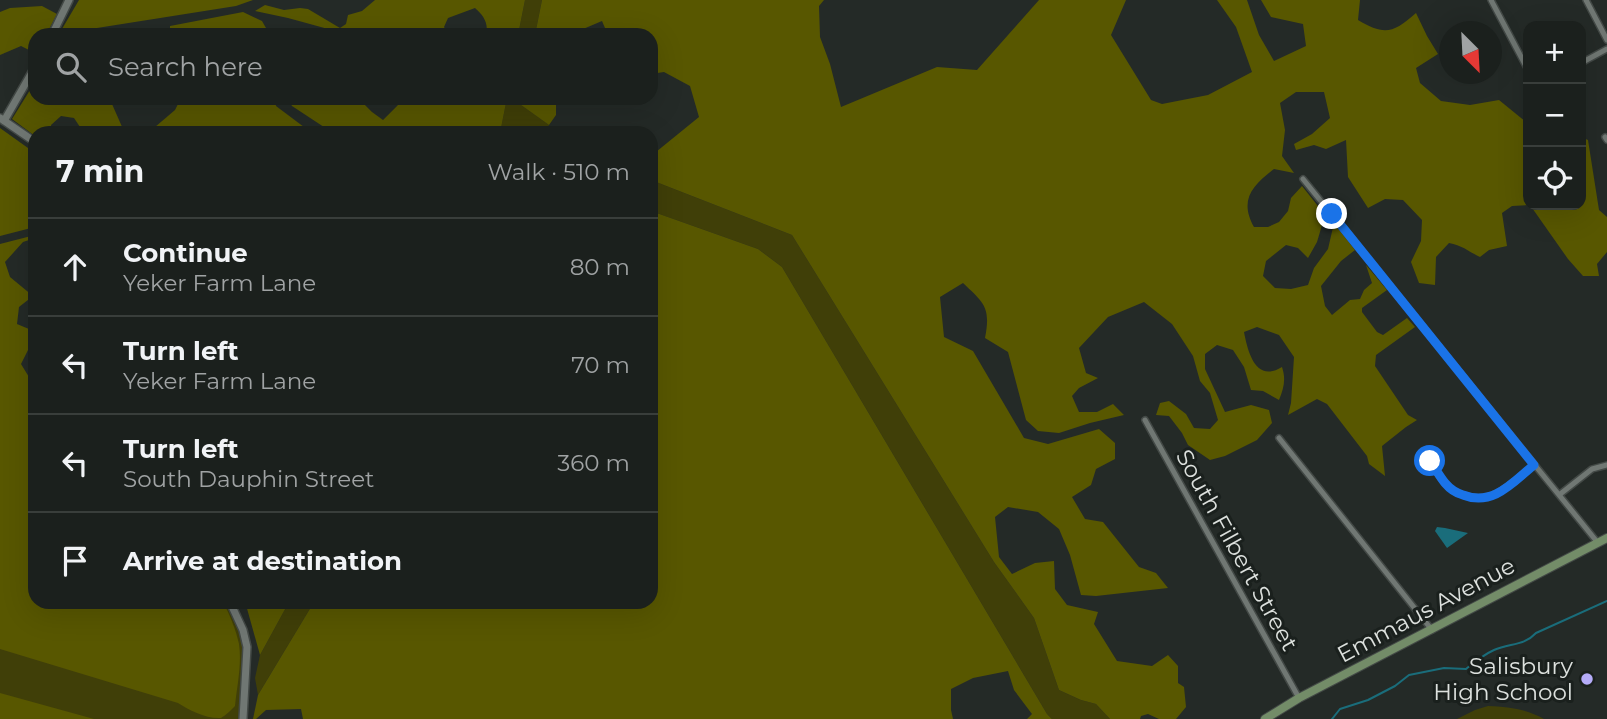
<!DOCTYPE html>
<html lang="en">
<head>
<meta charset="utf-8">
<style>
	:root { --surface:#1b201d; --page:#282d2a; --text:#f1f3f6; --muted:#a0a3a4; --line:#393e3b }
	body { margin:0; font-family:Montserrat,sans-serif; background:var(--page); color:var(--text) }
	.controls { position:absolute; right:21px; top:21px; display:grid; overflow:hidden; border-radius:14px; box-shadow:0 7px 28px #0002 }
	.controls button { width:63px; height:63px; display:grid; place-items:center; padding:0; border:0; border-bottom:2px solid var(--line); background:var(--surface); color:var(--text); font:35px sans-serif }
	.compass { position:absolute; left:1439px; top:21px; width:63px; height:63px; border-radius:50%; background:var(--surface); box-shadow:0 7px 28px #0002; rotate:156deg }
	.stop { position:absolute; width:21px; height:21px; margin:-16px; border:5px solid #1a73e8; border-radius:50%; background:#fff }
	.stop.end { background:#1a73e8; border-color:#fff; box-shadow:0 2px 7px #0008 }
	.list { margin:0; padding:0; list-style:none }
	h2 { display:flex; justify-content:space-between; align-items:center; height:91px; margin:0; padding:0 28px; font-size:30px }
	h2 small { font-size:23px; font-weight:400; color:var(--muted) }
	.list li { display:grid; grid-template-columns:46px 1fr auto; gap:21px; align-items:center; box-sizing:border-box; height:98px; padding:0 28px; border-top:2px solid var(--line) }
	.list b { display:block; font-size:26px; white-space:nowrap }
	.list p { margin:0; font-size:23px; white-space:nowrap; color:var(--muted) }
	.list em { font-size:23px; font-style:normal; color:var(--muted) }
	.icon { flex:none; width:38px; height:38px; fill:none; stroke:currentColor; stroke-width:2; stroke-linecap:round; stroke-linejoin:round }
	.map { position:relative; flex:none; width:1607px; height:719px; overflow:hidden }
	.search { position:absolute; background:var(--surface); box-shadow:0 7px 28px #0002; left:28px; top:28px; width:630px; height:77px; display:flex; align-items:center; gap:18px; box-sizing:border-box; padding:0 24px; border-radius:21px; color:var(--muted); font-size:26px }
	.panel { position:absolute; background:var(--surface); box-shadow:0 7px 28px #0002; left:28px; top:126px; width:630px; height:483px; border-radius:21px }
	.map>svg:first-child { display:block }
</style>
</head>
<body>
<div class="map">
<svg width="1607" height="719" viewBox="0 0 1607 719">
	<rect width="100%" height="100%" fill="#242a27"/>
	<path fill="#403f08" d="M525 0H542L535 35H518Z
		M507 98H522L521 105 549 125 544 133H500Z
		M651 180 792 235 994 562 1034 618 1059 690 1081 700 1096 704 1110 719H1052L1047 714 782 267 758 249 651 211Z
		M0 470 35 602H226C232 614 238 626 241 639 247 664 241 693 240 719H0Z
		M289 602H314L258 695 255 678 260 655Z
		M1488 706C1509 707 1526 709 1544 719H1457L1475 710Z"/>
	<path fill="#585700" d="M79 0H253L236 6 59 34Z
		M375 0H525L518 35H486C489 23 483 15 475 8L448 18 444 27 449 35H350L288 18 255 11 265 5 284 10 300 8 308 9 340 28 346 24 348 15 362 11Z
		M542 0H824L819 6 820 37 830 64 841 107 937 67 977 70 1039 0H1126L1111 35 1151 100 1162 104 1208 95 1252 72 1236 27 1217 0H1247L1259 35 1274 61 1306 46 1303 24 1271 17 1261 0H1360L1358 20C1385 36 1393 33 1416 13L1427 36 1438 54 1416 68 1420 83 1441 101 1470 105 1499 100 1526 122 1528 121V205H1581V137L1588 140 1599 210 1607 217V252L1597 264 1599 276H1583L1568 259 1530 205 1512 206 1502 213 1507 246 1489 250 1480 257C1469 252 1462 245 1449 243L1436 257 1435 285 1419 283 1411 262 1421 241 1422 220 1403 200 1385 199 1368 208 1348 177 1346 140 1326 149 1314 145 1296 150 1294 144 1312 134 1330 118 1324 92H1296L1280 103 1285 130 1282 156 1294 173 1274 169C1252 186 1239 200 1254 227H1268L1279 222 1288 211 1291 198 1302 186 1325 215 1317 242 1308 258 1298 248 1286 245 1266 261 1263 276 1275 288 1291 289 1308 285 1314 268 1328 249 1334 223 1355 250 1341 261 1321 286 1325 306 1332 315 1350 300 1360 299 1364 290 1372 283 1366 265 1387 290 1362 308V312L1377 332 1383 335 1407 318 1415 327 1376 355 1375 366 1408 415 1417 420 1406 427 1382 446 1385 476 1369 464 1367 456 1327 404 1317 399 1288 415 1291 403 1294 357 1279 335 1257 327 1244 332C1248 353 1256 383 1282 367 1286 379 1284 388 1279 400L1263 391 1251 390 1244 367 1233 350 1217 345 1205 354V369L1225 412 1251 405 1269 410 1272 423 1257 440 1225 456 1210 460 1188 445 1182 433 1169 416 1156 415 1160 403 1169 401 1186 414 1194 428 1210 429 1218 420 1210 393 1200 381 1193 356 1172 324 1144 302 1108 317 1079 348 1086 373 1098 378 1079 388 1072 396 1079 412H1097L1113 404 1124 415 1090 423 1059 433 1038 431 1026 420 1008 352 985 338C991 307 984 303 963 283L940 297 944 337 973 351 1024 438 1048 444 1099 429 1115 443V459L1096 469 1091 485 1072 497 1085 519 1103 522 1139 567 1156 573 1168 588 1096 596 1081 595 1070 555 1059 529 1038 512 1008 507 995 517 999 557 1012 574 1035 563 1054 561 1055 589 1067 605 1098 612 1094 624 1117 661 1152 666 1168 655 1178 666V683L1184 687 1186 707 1176 719H1159L1148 714 1141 716 1140 719H1110L1096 704 1081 700 1059 690 1034 618 994 562 792 235 651 180V156L699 117 690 86 664 72 651 74V35H608L602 21 569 35H535Z
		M42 6 57 14 46 35H35V53L21 46 0 55V12L10 8Z
		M243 12 262 21 270 35H170V26Z
		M35 82V98H115L112 104 123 129 147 133H84L74 118 61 116 51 125 52 133H35V136L12 119Z
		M181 98H275L276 106 312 133H148L175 110Z
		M287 98H358L372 112 383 120 398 105 390 98H507L500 133H333L292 106Z
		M522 98H556V115L549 125 521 105Z
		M0 128 35 153V227L0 236Z
		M651 211 758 249 782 267 1047 714 1052 719H1027L1032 714 1014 690 1008 671 973 678 951 689V710L953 719H303L301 709 266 710 256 719H253L258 695 314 602H651Z
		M35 235V238L23 242 5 262 10 277 33 296 19 307 17 324 29 329H35V349L28 350 21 364 32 382 35 384V602H223C230 615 236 630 239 644 242 664 237 686 235 706 231 710 226 715 221 718 206 719 189 710 178 703L0 649V244Z
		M244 602H289L260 655 246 605Z
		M0 693 94 719H0Z"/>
	<path fill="#1a6d7b" d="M1437 527 1445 528 1468 533 1447 548 1435 531Z"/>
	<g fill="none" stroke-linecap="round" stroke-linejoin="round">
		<path stroke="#1a6d7b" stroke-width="2" d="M1332 719 1340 709 1368 700 1395 686 1409 675 1444 668 1466 669C1475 662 1483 655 1494 650 1510 643 1524 646 1536 633L1607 601"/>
		<defs>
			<path id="minor" d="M1491 0 1528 70
				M1586 0 1607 40
				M1581 63 1607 49
				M1605 137 1607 140
				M1303 179 1598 543
				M1145 420 1299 698
				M1279 438 1432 630
				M1430 461C1435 468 1439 477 1445 483 1450 489 1456 493 1463 495 1493 506 1513 482 1534 465
				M1559 495 1592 469 1607 465"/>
			<path id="tertiary" d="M52 35 69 0
				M0 118 35 142
				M4 121 35 67
				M230 602 243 630 247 647 243 719"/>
			<path id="secondary" d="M1265 719 1299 698 1607 538"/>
		</defs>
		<use href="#minor" stroke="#434946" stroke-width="8"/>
		<use href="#tertiary" stroke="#434946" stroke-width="10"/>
		<use href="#secondary" stroke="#434946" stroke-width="10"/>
		<use href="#minor" stroke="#707773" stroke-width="5"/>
		<use href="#tertiary" stroke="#707773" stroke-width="7"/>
		<use href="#secondary" stroke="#738c68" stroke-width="8"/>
	</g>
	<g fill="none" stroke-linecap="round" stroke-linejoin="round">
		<path stroke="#1a73e8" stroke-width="9" d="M1332 214 1534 465C1513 482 1493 507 1463 495 1456 493 1450 489 1445 483 1440 477 1435 468 1430 461"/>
	</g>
	<circle fill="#b5acf8" stroke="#1a201d" stroke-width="2.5" cx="1587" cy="679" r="7"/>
	<g text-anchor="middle" stroke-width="6" stroke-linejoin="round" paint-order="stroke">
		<g font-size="23" fill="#dde1de" stroke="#1a201d">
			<text transform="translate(1237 550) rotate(61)" y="8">South Filbert Street</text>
			<text transform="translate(1426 610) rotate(-28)" y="8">Emmaus Avenue</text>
		</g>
		<g font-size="23" fill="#dde1de" stroke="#1a201d" text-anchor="end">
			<text x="1573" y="674">Salisbury<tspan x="1573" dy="26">High School</tspan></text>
		</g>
	</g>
</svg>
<div class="controls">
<button>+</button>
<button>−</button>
<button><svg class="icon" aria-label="locate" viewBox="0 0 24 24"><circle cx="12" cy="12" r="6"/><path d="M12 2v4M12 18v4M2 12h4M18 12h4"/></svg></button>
</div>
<svg class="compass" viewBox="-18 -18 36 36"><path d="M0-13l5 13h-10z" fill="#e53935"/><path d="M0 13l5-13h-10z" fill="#a0a3a4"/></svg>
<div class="stop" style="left:1430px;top:461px"></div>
<div class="stop end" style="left:1332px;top:214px"></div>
<div class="search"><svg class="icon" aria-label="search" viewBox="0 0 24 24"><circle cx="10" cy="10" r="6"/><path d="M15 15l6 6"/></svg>Search here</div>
<section class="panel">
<h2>7 min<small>Walk · 510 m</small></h2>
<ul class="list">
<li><svg class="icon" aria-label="ahead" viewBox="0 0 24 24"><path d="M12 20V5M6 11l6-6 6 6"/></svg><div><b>Continue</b><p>Yeker Farm Lane</p></div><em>80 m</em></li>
<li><svg class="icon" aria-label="left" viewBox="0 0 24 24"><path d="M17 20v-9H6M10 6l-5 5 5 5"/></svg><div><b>Turn left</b><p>Yeker Farm Lane</p></div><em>70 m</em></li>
<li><svg class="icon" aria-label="left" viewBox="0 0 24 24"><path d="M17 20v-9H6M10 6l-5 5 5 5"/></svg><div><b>Turn left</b><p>South Dauphin Street</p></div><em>360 m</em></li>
<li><svg class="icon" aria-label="arrive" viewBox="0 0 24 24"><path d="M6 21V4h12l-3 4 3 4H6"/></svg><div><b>Arrive at destination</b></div></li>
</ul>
</section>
</div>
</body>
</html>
